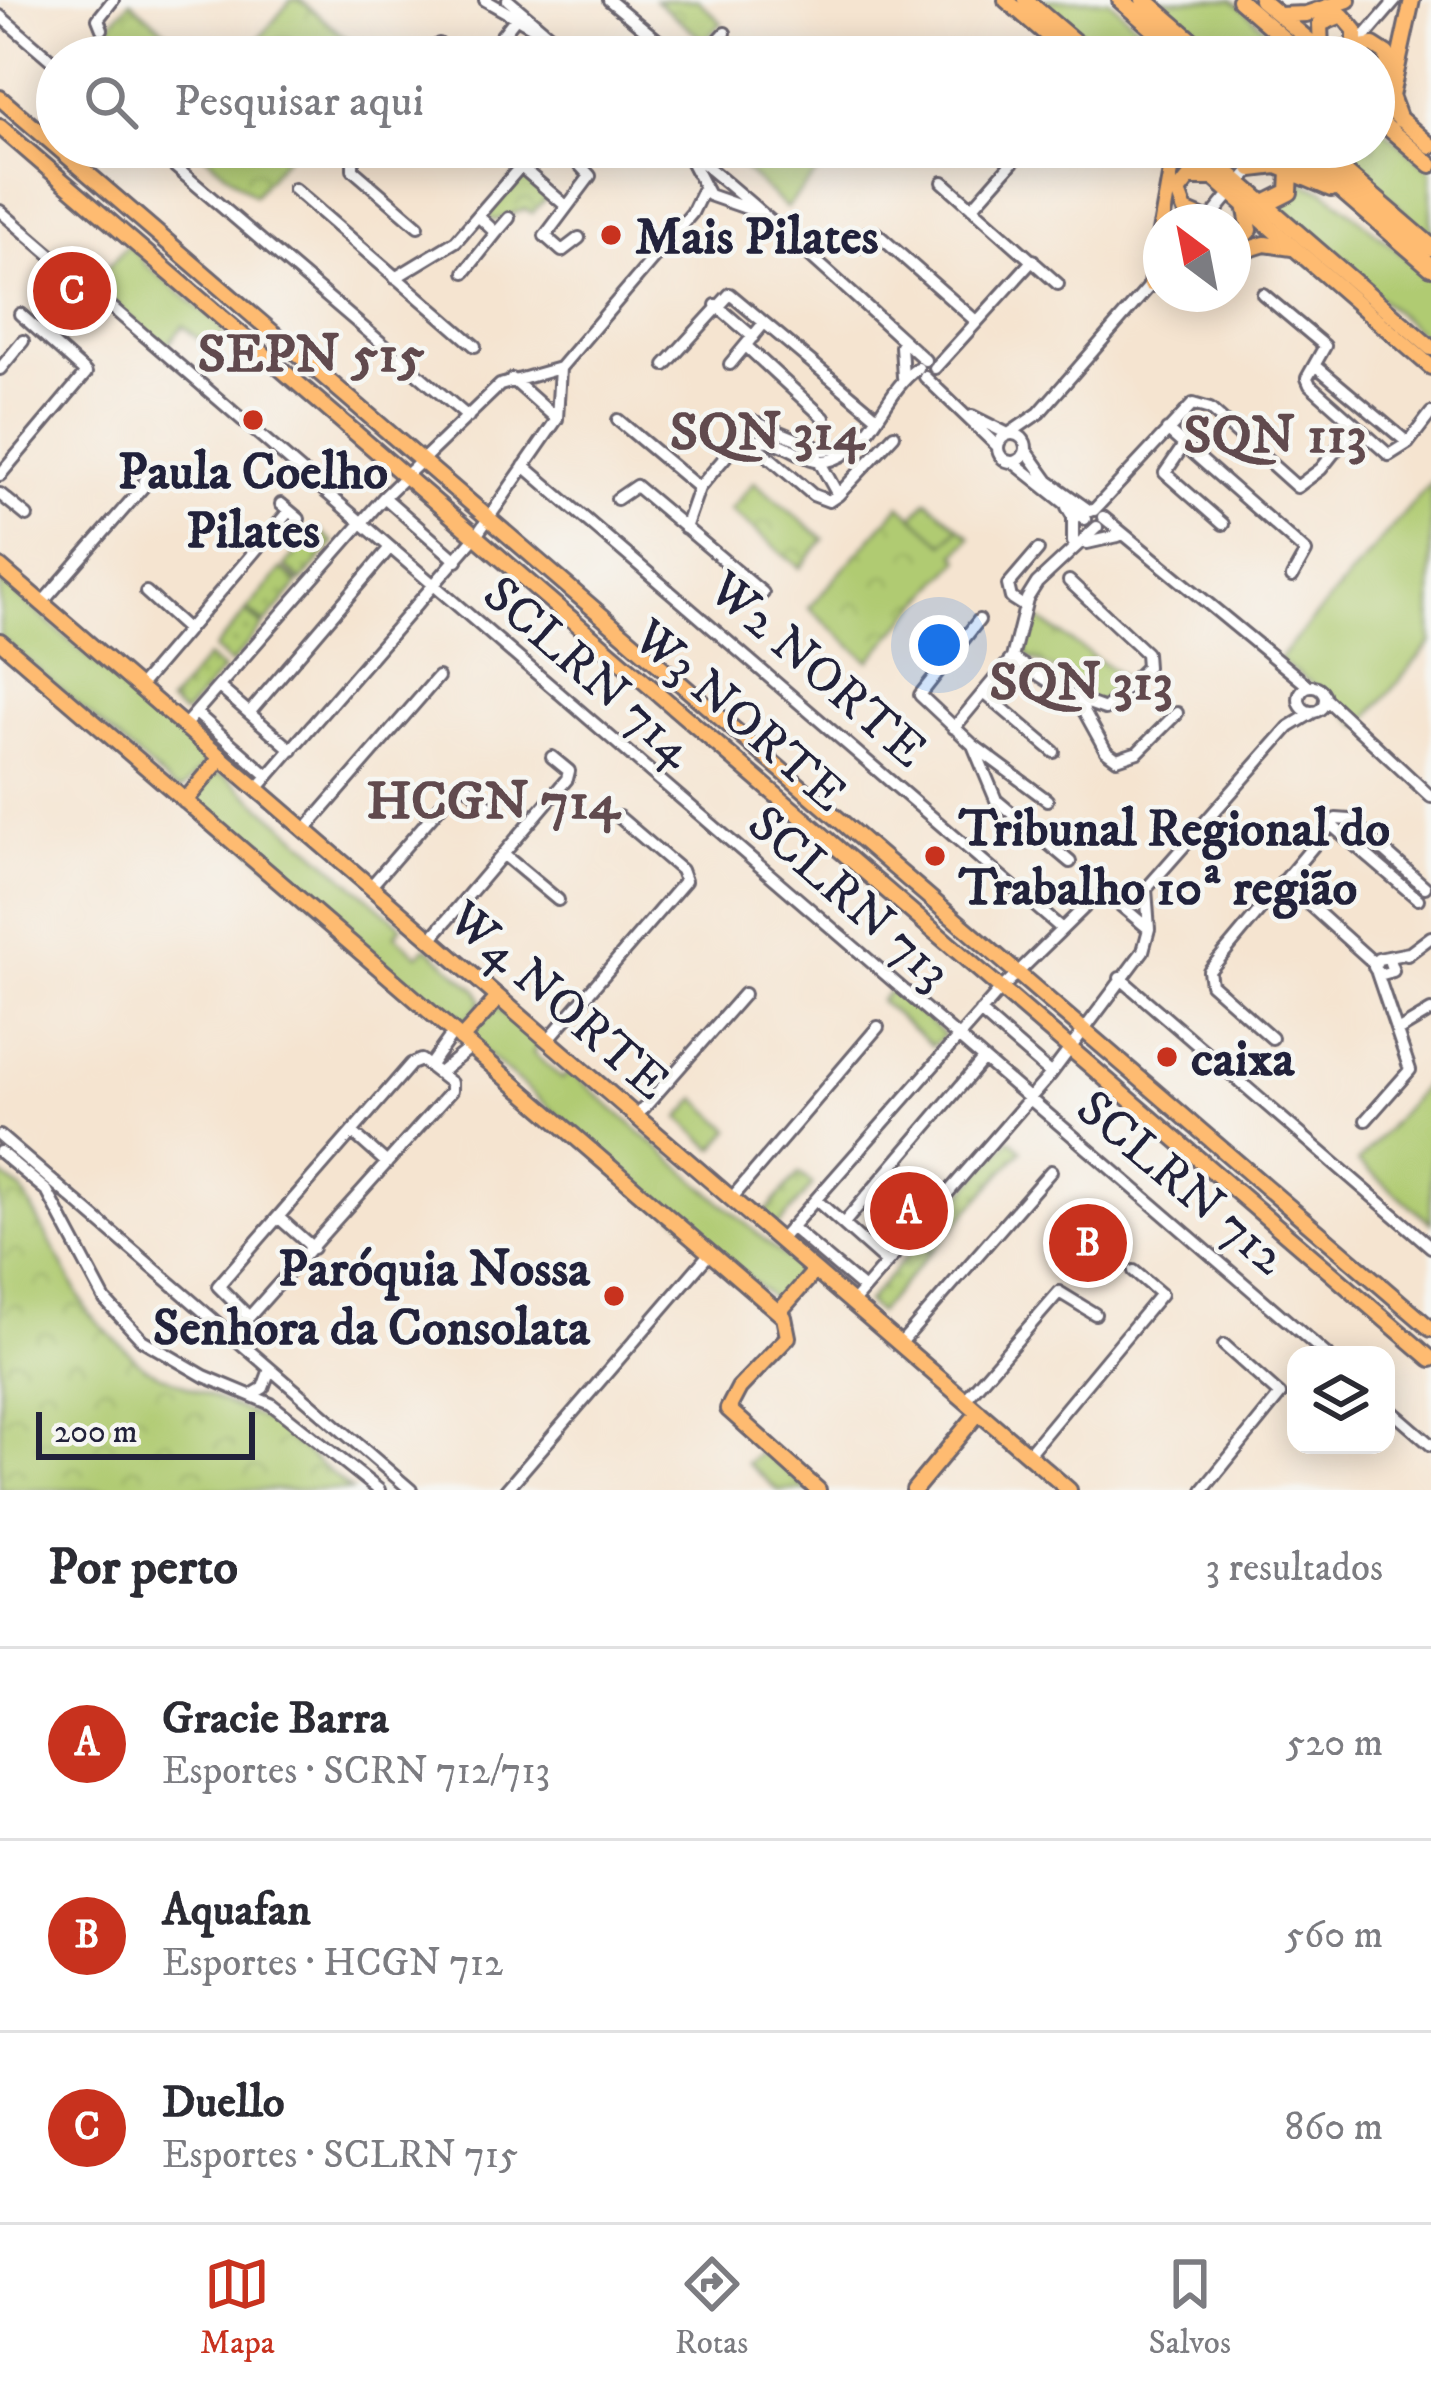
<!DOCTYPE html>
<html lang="pt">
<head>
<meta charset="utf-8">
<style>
	:root { --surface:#fff; --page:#f7f7f7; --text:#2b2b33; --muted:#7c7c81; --line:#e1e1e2; --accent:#c8321e }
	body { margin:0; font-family:"IM FELL DW Pica",serif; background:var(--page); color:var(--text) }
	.controls { position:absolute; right:36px; bottom:36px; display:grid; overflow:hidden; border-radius:24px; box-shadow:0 6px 30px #0003 }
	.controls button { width:108px; height:108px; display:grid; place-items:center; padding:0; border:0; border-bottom:3px solid var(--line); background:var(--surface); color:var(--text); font:60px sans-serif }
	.compass { position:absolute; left:1143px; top:204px; width:108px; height:108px; border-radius:50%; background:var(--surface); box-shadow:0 6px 30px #0003; rotate:328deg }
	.scale { position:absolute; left:36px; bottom:30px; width:219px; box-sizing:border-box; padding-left:12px; border:6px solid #22223b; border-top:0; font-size:33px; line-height:42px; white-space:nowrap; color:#22223b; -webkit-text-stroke:9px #f6f6f2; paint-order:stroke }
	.you { position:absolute; left:939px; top:645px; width:42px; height:42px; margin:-30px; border:9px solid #fff; border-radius:50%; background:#1a73e8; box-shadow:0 0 0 18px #1a73e833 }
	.badge { display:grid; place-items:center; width:78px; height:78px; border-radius:50%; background:var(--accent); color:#fff; font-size:39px; font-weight:700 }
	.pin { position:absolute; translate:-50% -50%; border:6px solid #fff; box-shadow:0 3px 12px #0006 }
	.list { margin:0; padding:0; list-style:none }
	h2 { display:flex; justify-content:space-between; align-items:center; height:156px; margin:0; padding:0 48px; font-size:51px }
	h2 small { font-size:39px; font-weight:400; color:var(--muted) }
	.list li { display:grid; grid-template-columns:78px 1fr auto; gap:36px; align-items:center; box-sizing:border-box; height:192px; padding:0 48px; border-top:3px solid var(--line) }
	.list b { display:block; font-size:45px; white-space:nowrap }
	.list p { margin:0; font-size:39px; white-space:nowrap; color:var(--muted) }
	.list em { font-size:39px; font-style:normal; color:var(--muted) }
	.icon { flex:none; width:66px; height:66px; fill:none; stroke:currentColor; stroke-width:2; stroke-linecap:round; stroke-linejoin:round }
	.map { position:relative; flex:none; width:1431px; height:1490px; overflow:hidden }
	.search { position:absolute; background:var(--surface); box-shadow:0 6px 30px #0003; left:36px; right:36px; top:36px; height:132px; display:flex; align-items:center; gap:30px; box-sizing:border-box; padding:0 42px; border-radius:66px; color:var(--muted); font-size:45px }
	.sheet { height:732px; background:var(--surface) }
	nav { display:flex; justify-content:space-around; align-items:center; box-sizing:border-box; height:168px; border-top:3px solid var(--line); background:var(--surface); font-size:33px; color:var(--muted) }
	nav a { display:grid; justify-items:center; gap:6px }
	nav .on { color:var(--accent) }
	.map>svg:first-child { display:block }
</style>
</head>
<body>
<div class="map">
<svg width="1431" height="1490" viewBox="0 0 1431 1490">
	<defs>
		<pattern id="park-crowns" width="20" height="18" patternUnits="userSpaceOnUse" patternTransform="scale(3)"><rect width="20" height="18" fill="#b0cb72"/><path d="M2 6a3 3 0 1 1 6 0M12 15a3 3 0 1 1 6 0" fill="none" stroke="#97ae64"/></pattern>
		<pattern id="garden-dots" width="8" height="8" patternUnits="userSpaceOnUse" patternTransform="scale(3)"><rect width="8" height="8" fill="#b0cb72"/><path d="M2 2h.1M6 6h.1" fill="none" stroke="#97ae64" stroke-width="1.8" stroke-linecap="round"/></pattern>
	</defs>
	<rect width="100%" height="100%" fill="#f6f6f2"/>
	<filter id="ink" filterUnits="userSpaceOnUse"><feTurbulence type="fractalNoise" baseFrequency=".00833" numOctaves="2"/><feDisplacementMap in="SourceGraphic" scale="24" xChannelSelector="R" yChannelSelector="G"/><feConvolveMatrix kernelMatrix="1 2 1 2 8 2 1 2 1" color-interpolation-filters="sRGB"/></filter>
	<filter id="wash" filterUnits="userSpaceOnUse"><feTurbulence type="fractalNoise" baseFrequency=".004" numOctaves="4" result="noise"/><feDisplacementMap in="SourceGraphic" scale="48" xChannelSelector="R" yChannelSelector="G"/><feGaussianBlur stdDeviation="2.7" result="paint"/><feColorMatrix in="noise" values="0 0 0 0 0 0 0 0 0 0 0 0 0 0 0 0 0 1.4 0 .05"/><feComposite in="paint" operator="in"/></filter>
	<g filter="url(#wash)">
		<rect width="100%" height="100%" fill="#f5e4d0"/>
		<path fill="#b0cb72" stroke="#697656" stroke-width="3" d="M1034 0H1109L1172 57H1099Z
			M1157 0H1232L1299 57H1228Z
			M1374 121 1431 170V238L1337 147H1374Z
			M720 147H840L786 208Z
			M1294 180 1324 190 1431 278V343L1274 206Z
			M129 244 146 265 225 329 213 350 183 326 165 348 92 284Z
			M1431 482V643L1360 727 1328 695 1278 660Z
			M927 500 959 527 944 545 913 517Z
			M0 580 204 757 205 764 183 789 174 788 0 637Z
			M213 774 225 775 402 926 395 935 418 955 427 947 478 991 482 1002 460 1027 192 799Z
			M497 1007 539 1044 533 1053 562 1079 570 1071 797 1268 800 1279 778 1303 471 1041 469 1032Z
			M1431 1078V1223L1358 1162Z
			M697 1099 731 1130 714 1149 680 1118Z
			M763 1451 808 1490H778L747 1463Z"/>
		<path fill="url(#park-crowns)" stroke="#697656" stroke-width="3" d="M291 0H300L369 57H244Z
			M655 0H698L722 23 704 41Z
			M130 1 196 57H147L109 25Z
			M195 147H294L254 196Z
			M519 171 547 197 532 213 525 209 494 221 485 213Z
			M754 482 824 539 800 568 730 510Z
			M900 505 944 544 959 527 971 537 956 554 960 559 869 661 809 608Z
			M1034 616 1123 677 1098 705 1079 696 1082 683 1029 658 1024 647Z
			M892 988 944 1035 932 1046 880 1001Z
			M0 1174 22 1190 89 1314 145 1368 270 1422 351 1490H0Z"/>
		<path fill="url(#garden-dots)" stroke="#697656" stroke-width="3" d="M316 528 334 543 302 581 285 566Z
			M282 569 299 583 265 624 247 610Z
			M246 612 263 626 231 664 214 649Z
			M207 657 223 670 184 715 169 703Z
			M1010 1139 1022 1150 933 1251 921 1241Z
			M799 1173 813 1185 776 1228 762 1216Z
			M918 1243 930 1253 878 1313 866 1303Z"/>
	</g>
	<g filter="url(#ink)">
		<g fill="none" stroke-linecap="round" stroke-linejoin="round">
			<defs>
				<path id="minor" d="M485 0 540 31
					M508 0 575 57
					M609 0 678 57
					M0 16 57 65
					M102 29 98 19 113 0
					M427 57 439 44
					M485 57 518 15
					M703 57 725 33
					M1347 57 1396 0
					M152 147 468 417
					M353 147V170L418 226
					M498 147 565 205
					M563 147 590 176 545 236 562 251 579 238
					M683 147C765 213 846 288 925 360
					M938 156 945 147
					M689 157 709 195 752 210
					M1245 177 1270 147
					M943 182 1058 284
					M294 189 475 346
					M972 208 1026 147
					M0 211 1327 1355
					M478 216 496 233 509 218
					M1207 222 1226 199
					M858 247 867 233H876L977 322
					M465 272 496 233
					M395 278 456 241 520 167
					M1263 294 1325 346 1307 378 1310 385 1389 455 1408 443 1316 366
					M716 305 753 337
					M746 346 824 418
					M901 346 903 377
					M730 364 764 323
					M665 365 730 294 877 417
					M935 368 1033 260
					M0 369 23 341
					M925 377 997 446
					M512 379 557 419
					M972 416 1006 433
					M618 420 699 488
					M1167 430 1306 552 1292 577
					M1010 433 1039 413 1161 273
					M998 448a14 14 0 1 1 28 0a14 14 0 1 1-28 0Z
					M1408 443 1431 413
					M1184 445 1165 473 1223 524
					M762 451 813 495 829 501 838 495 817 457
					M726 453C781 417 799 472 834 459 874 444 884 391 918 368
					M1028 453 1048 481 1090 511
					M1013 462 1085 519
					M524 466 1062 929
					M0 475 86 373 20 314
					M0 494 27 516
					M838 495 894 435
					M384 497 457 561
					M617 499 636 486 763 593
					M281 504 299 519
					M1067 507 1073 517V542
					M1094 510 1193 404 1210 409 1297 487 1321 469 1355 426
					M1103 517 1307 685
					M685 528 699 488 755 422 823 450 847 447
					M1087 543 1118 536
					M146 592 188 630
					M42 603 143 487 148 471 133 455
					M1025 607 1011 598 1008 585 1038 550
					M979 620 920 695 973 745 1047 800
					M1012 658 1077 699 1105 709 1147 667 1146 653 1069 581
					M1299 699a13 13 0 1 1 26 0a13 13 0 1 1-26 0Z
					M219 687 292 750
					M138 688 289 511
					M984 693 1054 752
					M1327 700 1431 797
					M1079 702 1106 751 1117 759 1138 752 1177 713
					M196 713 268 776
					M249 713 388 550
					M183 727 384 497 500 385 560 368
					M954 728 1012 658 1027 599 1037 583 1097 527
					M973 745 996 800 1070 862
					M256 790 476 536 557 419 560 368 692 213 704 188
					M1330 824 1418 899
					M304 831 438 677
					M504 855 558 900
					M1283 881 1375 964
					M371 886 458 786 468 787 490 807
					M1146 889 1289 727 1312 713
					M1106 893 1149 929
					M431 939 567 779 569 771 552 757
					M1407 955 1431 937
					M1388 957 1393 971 1379 975 1374 967 1378 959 1409 953
					M1120 978 1431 1247
					M980 1012 1051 1074
					M1399 1030 1431 1011
					M1272 1038 1211 984 1209 971 1336 819 1350 820 1425 887
					M547 1041 685 881 681 870 619 817
					M421 1060 451 1083V1091L249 1317 218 1286 411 1064Z
					M430 1065 453 1033
					M439 1073 471 1047
					M636 1117 744 994
					M1366 1120 1410 1070 1377 973
					M352 1132 387 1163
					M0 1136 411 1490
					M0 1152 47 1191 105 1300 142 1340 204 1376 271 1404 379 1490
					M731 1199 878 1027
					M816 1200 887 1263
					M278 1217 313 1248
					M844 1223 981 1062
					M791 1227 864 1289
					M780 1240 1000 990 1094 898 1146 889
					M852 1303 1051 1074 1143 951 1149 929 1146 889
					M900 1344 1051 1171
					M253 1394 263 1388 270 1369
					M965 1400 1059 1292 1095 1314
					M1386 1406 1431 1445
					M1028 1454 1161 1294 1134 1271
					M506 1490 710 1253
					M1203 1490 1280 1395 1224 1345"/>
				<path id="major" d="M1006 0 1073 57
					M1026 0 1093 57
					M1239 0 1305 57
					M1261 0 1329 57
					M1279 15 1306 14 1348 0
					M1321 50 1320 24 1342 15 1355 30V48L1373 45 1387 54 1388 71 1374 81
					M1374 96 1431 146
					M0 98 1431 1329
					M1374 116 1431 165
					M1400 120 1391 96 1412 0
					M0 127 1431 1359
					M1178 147 1431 367
					M1199 147 1431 348
					M1162 222 1171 171 1169 147
					M1211 222 1185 211 1178 192 1189 178H1213
					M1233 246 1250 230 1245 205
					M1233 254 1265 244 1292 248
					M1151 284 1161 226
					M0 567 1069 1490
					M0 641 784 1317 788 1337 739 1388 728 1409 818 1490
					M185 801 220 759
					M461 1039 498 998
					M779 1312 814 1272
					M914 1490 979 1412"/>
				<path id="highway" d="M1121 0 1186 57
					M1144 0 1210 57
					M1213 147 1214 160
					M1252 147V168L1277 165 1331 188
					M1292 147 1431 267
					M1315 147 1431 247
					M1265 204 1289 192 1290 171"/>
			</defs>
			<use href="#minor" stroke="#6c666f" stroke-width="16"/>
			<use href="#major" stroke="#6c666f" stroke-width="20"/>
			<use href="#highway" stroke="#6c666f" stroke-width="22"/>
			<use href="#minor" stroke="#fff" stroke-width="10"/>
			<use href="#major" stroke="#febb71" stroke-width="14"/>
			<use href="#highway" stroke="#febb71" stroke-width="16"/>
		</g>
	</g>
	<g fill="#c8321e" stroke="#f6f6f2" stroke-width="4.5">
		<circle cx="611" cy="235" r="12"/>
		<circle cx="253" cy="420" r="12"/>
		<circle cx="935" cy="856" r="12"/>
		<circle cx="1167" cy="1057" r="12"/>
		<circle cx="614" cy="1296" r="12"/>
	</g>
	<g text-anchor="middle" stroke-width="9" stroke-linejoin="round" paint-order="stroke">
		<g font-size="51" font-weight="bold" fill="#22223b" stroke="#f6f6f2" text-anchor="start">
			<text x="635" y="253">Mais Pilates</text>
			<text x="253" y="488" text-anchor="middle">Paula Coelho<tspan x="253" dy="59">Pilates</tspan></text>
			<text x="959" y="845">Tribunal Regional do<tspan x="959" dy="59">Trabalho 10ª região</tspan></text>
			<text x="1191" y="1075">caixa</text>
			<text x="590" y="1285" text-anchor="end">Paróquia Nossa<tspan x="590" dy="59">Senhora da Consolata</tspan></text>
		</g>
		<g font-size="51" fill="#22223b" stroke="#f6f6f2">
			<text transform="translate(819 668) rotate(41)" y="18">W2 NORTE</text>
			<text transform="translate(590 670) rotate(41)" y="18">SCLRN 714</text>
			<text transform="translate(741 714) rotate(41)" y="18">W3 NORTE</text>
			<text transform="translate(851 896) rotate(41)" y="18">SCLRN 713</text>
			<text transform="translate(560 999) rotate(41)" y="18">W4 NORTE</text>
			<text transform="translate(1183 1181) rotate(40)" y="18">SCLRN 712</text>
		</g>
		<g font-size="54" font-weight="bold" fill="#614a4e" stroke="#f6f6f2">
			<text x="311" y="371">SEPN 515</text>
			<text x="767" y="449">SQN 314</text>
			<text x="1275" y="452">SQN 113</text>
			<text x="1081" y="699">SQN 313</text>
			<text x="493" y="818">HCGN 714</text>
		</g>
	</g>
</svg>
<div class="controls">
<button><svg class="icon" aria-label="layers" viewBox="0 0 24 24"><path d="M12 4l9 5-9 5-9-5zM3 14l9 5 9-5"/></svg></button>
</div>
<svg class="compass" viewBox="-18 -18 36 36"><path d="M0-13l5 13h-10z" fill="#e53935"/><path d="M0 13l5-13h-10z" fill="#7c7c81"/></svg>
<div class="scale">200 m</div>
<div class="you"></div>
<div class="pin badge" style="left:909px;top:1211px">A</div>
<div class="pin badge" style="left:1088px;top:1243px">B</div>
<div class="pin badge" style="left:72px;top:291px">C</div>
<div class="search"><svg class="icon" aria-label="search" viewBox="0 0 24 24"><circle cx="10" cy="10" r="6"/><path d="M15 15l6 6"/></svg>Pesquisar aqui</div>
</div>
<section class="sheet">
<h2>Por perto<small>3 resultados</small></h2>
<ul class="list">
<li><span class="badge">A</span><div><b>Gracie Barra</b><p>Esportes · SCRN 712/713</p></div><em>520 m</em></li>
<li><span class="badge">B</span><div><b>Aquafan</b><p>Esportes · HCGN 712</p></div><em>560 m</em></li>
<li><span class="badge">C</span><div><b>Duello</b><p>Esportes · SCLRN 715</p></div><em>860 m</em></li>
</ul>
</section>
<nav>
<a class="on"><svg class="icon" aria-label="map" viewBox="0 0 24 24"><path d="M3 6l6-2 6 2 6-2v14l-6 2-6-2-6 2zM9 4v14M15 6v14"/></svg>Mapa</a>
<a><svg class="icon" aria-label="directions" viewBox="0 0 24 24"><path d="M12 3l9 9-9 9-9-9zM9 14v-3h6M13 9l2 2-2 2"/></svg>Rotas</a>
<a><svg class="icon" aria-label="saved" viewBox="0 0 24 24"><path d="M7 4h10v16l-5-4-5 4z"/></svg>Salvos</a>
</nav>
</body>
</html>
